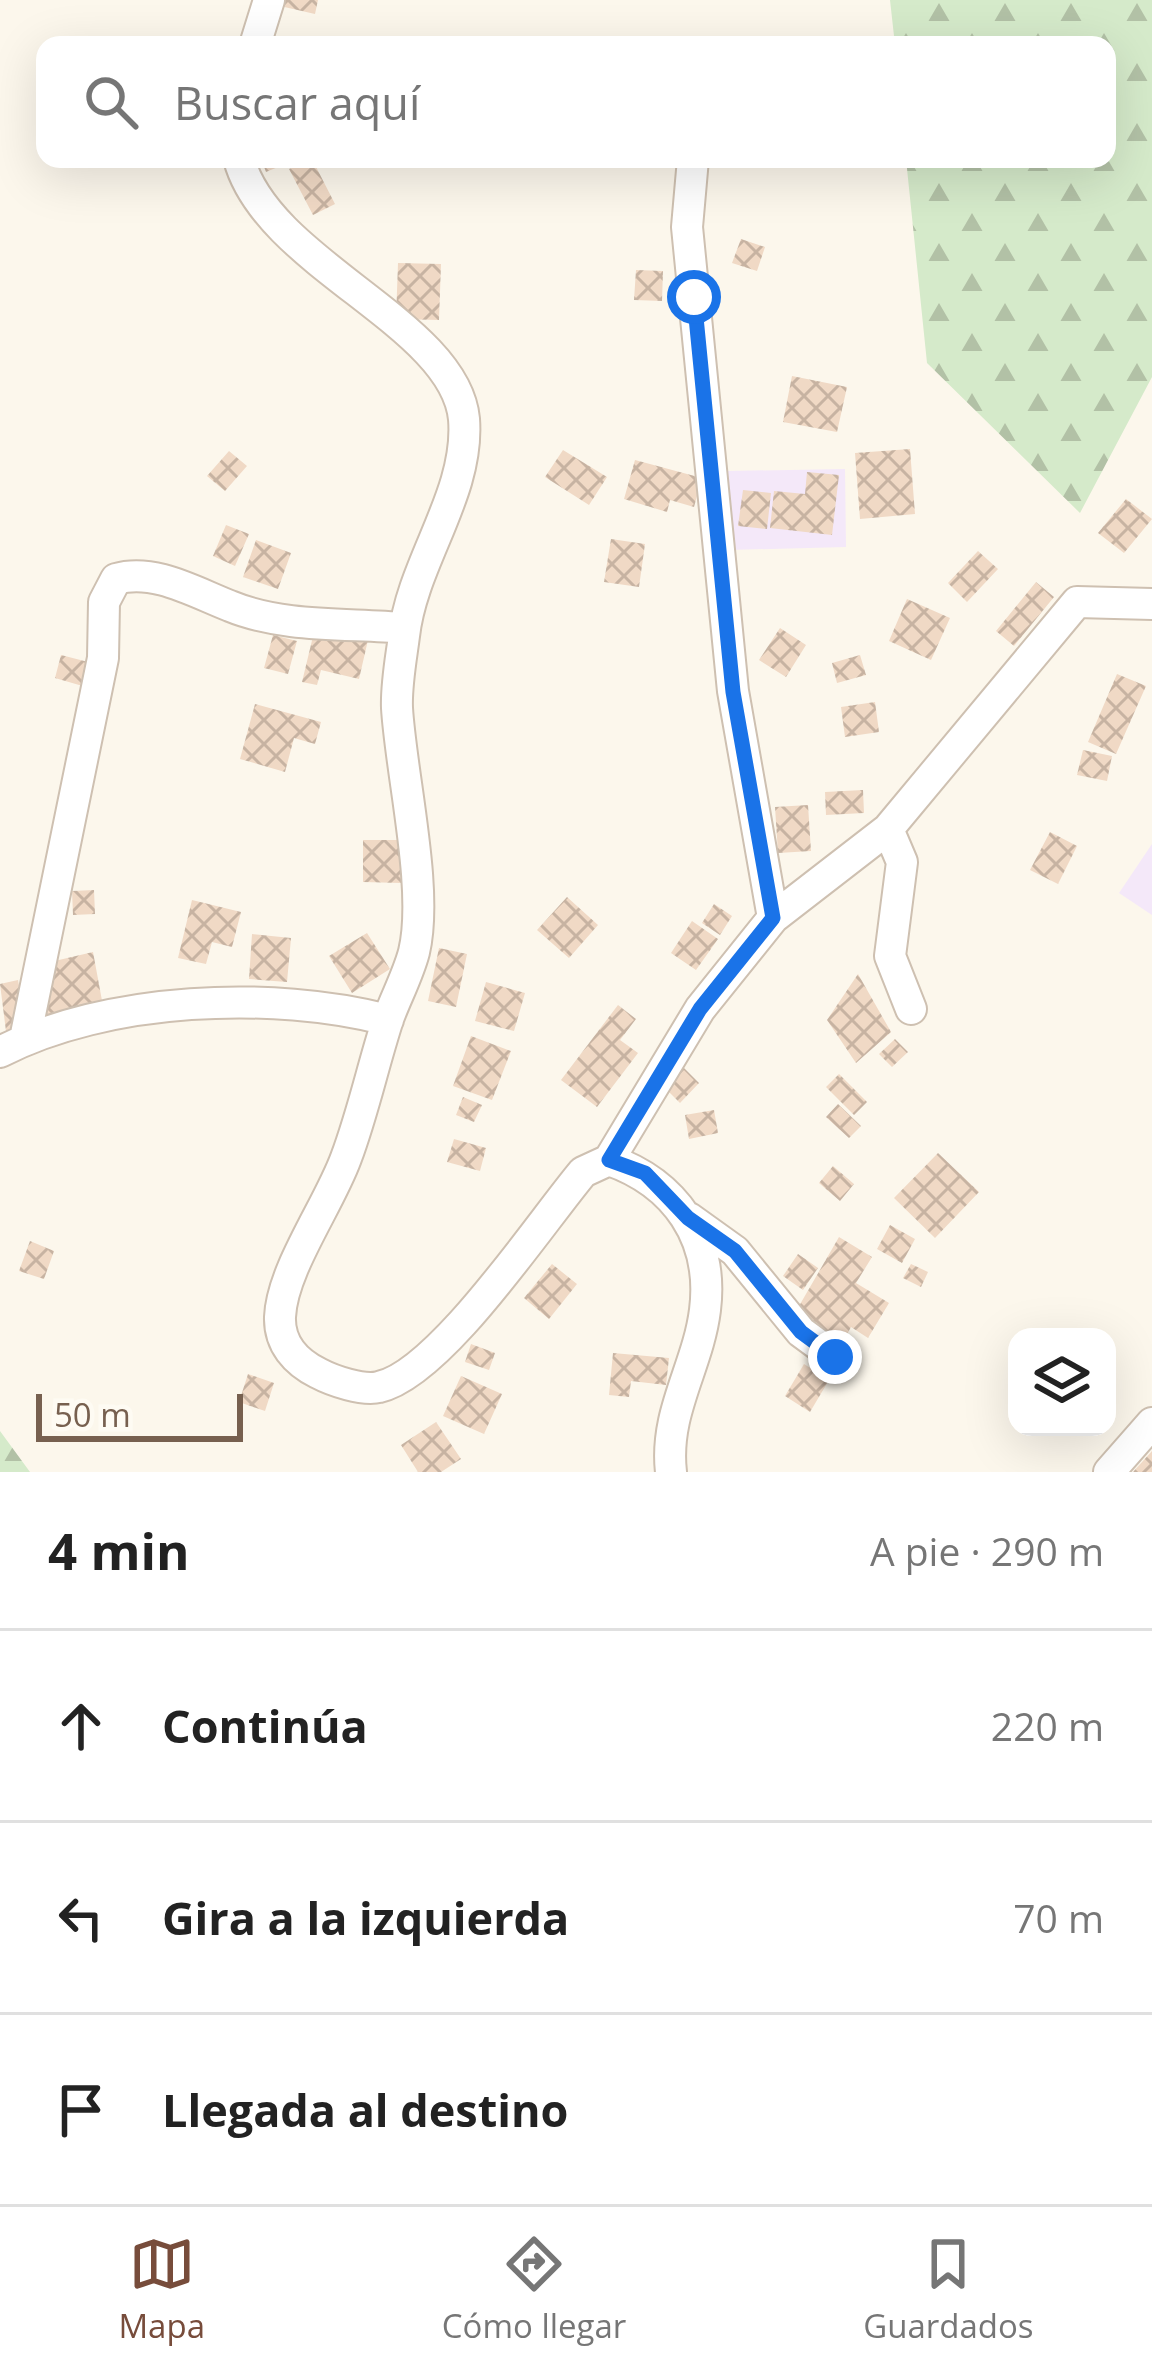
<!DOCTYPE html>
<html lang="es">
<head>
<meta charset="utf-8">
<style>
	:root { --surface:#fff; --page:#f2f2f2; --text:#222; --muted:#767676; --line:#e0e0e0; --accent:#774c3b }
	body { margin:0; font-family:"Open Sans",sans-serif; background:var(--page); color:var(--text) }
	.controls { position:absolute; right:36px; bottom:36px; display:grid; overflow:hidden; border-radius:24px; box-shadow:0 12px 48px #0002 }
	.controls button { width:108px; height:108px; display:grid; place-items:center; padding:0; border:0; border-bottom:3px solid var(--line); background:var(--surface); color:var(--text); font:60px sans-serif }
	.scale { position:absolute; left:36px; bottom:30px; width:207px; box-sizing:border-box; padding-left:12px; border:6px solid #77604f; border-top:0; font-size:33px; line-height:42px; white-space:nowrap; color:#77604f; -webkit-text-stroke:9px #fefbf3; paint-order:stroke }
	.stop { position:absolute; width:36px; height:36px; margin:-27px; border:9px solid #1a73e8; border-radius:50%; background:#fff }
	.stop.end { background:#1a73e8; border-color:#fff; box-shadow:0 3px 12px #0008 }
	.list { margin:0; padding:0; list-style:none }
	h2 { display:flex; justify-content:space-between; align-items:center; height:156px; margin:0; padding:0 48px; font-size:51px }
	h2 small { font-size:39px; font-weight:400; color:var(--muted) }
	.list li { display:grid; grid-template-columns:78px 1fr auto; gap:36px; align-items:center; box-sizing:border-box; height:192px; padding:0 48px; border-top:3px solid var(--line) }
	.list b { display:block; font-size:45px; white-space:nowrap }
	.list em { font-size:39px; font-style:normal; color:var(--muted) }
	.icon { flex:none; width:66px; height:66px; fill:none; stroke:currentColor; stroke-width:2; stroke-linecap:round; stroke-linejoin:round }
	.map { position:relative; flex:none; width:1152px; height:1472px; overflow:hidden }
	.search { position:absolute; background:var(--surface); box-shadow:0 12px 48px #0002; left:36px; right:36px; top:36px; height:132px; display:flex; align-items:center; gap:30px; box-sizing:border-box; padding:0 42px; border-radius:24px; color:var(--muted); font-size:45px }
	.sheet { height:732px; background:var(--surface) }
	nav { display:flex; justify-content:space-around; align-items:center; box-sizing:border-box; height:168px; border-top:3px solid var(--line); background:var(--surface); font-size:33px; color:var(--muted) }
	nav a { display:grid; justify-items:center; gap:6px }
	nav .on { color:var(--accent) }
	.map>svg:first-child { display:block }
</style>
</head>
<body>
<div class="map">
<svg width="1152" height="1472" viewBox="0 0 1152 1472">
	<defs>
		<pattern id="forest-firs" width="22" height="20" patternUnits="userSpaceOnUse" patternTransform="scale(3)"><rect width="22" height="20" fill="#d5eaca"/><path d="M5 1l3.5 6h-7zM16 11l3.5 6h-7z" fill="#b2c1a6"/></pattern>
		<pattern id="building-cross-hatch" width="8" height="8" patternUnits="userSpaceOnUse" patternTransform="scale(3)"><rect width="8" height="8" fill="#f0d9c5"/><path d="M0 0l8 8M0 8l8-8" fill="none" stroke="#c7b3a2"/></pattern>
	</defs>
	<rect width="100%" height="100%" fill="#fcf7ec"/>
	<path fill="#f4e8f9" d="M845 469 846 547 728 550 727 471Z
		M1152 844V915L1119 893Z"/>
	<path fill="url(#forest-firs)" d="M890 0H1152V377L1080 513 927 363 906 159H1107V45H895Z
		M0 1431 30 1472H0Z"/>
	<path fill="url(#building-cross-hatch)" d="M281 0H318L315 14 280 6Z
		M261 159H297L266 172Z
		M312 159 335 204 313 215 289 169Z
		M741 239 765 247 757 271 732 263Z
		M398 263 441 264 439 320 396 319Z
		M636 270 663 271 662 301 634 300Z
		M792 376 847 387 837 432 783 422Z
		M910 449 915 514 860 519 855 453Z
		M563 450 607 477 589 505 545 477Z
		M229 451 247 466 225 491 207 476Z
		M635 460 702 478 694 507 670 500 667 512 624 499Z
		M807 472 839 475 832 535 770 528 774 491 805 494Z
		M743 490 771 493 767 529 738 526Z
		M1126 499 1152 519 1124 553 1098 533Z
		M226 525 249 534 235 566 213 556Z
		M611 539 645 544 639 587 604 582Z
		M256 540 291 553 278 589 243 577Z
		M978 551 998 569 967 602 948 583Z
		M1036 582 1054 597 1014 646 996 631Z
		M907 599 950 618 931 660 889 641Z
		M315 628 368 640 359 679 321 670 317 685 302 682Z
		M780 628 806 645 786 677 759 660Z
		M273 635 297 641 288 674 264 668Z
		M61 655 92 663 86 687 55 678Z
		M860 655 866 675 837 683 832 663Z
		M1117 674 1146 686 1116 754 1088 742Z
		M875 702 879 732 845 737 841 707Z
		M255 704 321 722 315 744 294 738 285 772 240 759Z
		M1083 750 1112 756 1107 781 1077 775Z
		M863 790 864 813 826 815 825 792Z
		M808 805 811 851 778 853 775 807Z
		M1050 832 1077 846 1058 884 1030 870Z
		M363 840H402L401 883 363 882Z
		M94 890 95 914 73 915 72 891Z
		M567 897 598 925 569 958 537 930Z
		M192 900 241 912 232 947 212 942 206 964 178 958Z
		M714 904 732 916 720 935 702 923Z
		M692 921 718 939 696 970 671 953Z
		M367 933 390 969 352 993 329 956Z
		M252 934 291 938 287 982 249 979Z
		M439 948 467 954 456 1007 428 1001Z
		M93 952 103 1006 45 1022 46 963Z
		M858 974 891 1032 856 1063 827 1020Z
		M18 980 28 1035 7 1039 0 984Z
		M486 982 525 993 514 1031 475 1021Z
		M618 1005 636 1019 620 1040 638 1053 597 1107 561 1080Z
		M471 1036 511 1051 492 1100 453 1086Z
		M895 1039 908 1052 892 1067 879 1054Z
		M680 1064 699 1083 680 1103 661 1084Z
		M839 1074 867 1102 854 1115 826 1087Z
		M463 1097 482 1105 474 1122 456 1115Z
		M838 1104 861 1126 849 1138 826 1117Z
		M714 1110 718 1133 689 1139 685 1115Z
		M454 1139 486 1148 480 1171 447 1162Z
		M938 1153 979 1192 935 1238 894 1198Z
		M833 1166 854 1184 840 1201 819 1183Z
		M890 1225 915 1239 902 1263 877 1249Z
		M839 1237 872 1257 856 1283 889 1303 868 1338 851 1327 843 1342 795 1313Z
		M30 1241 54 1251 44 1279 19 1271Z
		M798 1254 818 1268 803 1290 783 1276Z
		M552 1264 577 1284 549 1319 524 1298Z
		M911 1264 928 1272 921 1287 903 1278Z
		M471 1344 495 1353 489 1370 465 1362Z
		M613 1353 669 1358 666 1385 631 1381 629 1397 609 1395Z
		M804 1364 829 1380 810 1412 785 1396Z
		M248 1374 274 1383 265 1411 239 1402Z
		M461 1376 502 1394 484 1434 443 1416Z
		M436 1422 461 1459 441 1472H418L401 1445Z
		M1152 1451V1472H1133Z"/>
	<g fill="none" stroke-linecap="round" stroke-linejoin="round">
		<defs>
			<path id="minor" d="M255 45 269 0
				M239 159C267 264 455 323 464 419 470 494 412 562 404 636 401 659 396 685 397 708 401 775 429 889 414 952 408 975 396 997 388 1019 373 1065 363 1113 346 1158 329 1205 282 1269 280 1317 279 1344 296 1362 318 1373 333 1381 363 1391 379 1387 440 1374 540 1223 583 1172L609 1160C675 1183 714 1238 705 1310 698 1367 664 1412 671 1472
				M693 159 687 227 733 691 773 918
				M888 829 902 862 890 956 911 1009
				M25 1039 103 658 104 602 116 579C154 568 194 592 230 606 283 628 348 623 404 628
				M0 1052C106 997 273 990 388 1020
				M609 1160 700 1009 773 918 888 829 1077 602 1152 604
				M689 1218 735 1251 801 1332 835 1357
				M1109 1472 1152 1423"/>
		</defs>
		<use href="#minor" stroke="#cec0b1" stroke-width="34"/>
		<use href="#minor" stroke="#fff" stroke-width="30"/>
	</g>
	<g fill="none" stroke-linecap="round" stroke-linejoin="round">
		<path stroke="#1a73e8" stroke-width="15" d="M694 297 733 692 773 918 700 1009 609 1160 645 1173 688 1218 735 1251 801 1332 835 1357"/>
	</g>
</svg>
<div class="controls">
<button><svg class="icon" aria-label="layers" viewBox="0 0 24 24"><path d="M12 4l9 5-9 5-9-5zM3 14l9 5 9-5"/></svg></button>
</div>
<div class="scale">50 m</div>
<div class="stop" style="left:694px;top:297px"></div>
<div class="stop end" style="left:835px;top:1357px"></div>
<div class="search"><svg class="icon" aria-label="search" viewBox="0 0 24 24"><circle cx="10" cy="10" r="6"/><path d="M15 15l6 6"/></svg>Buscar aquí</div>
</div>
<section class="sheet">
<h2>4 min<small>A pie · 290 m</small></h2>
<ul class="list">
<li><svg class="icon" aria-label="ahead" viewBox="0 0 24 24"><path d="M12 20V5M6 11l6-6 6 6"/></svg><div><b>Continúa</b></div><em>220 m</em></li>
<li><svg class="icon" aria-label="left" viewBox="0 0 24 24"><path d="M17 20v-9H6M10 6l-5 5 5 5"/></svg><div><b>Gira a la izquierda</b></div><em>70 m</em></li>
<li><svg class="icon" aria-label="arrive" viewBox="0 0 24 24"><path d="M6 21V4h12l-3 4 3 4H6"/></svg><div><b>Llegada al destino</b></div></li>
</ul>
</section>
<nav>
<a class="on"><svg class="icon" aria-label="map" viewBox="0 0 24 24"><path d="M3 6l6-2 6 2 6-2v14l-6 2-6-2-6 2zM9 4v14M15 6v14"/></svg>Mapa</a>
<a><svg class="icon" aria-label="directions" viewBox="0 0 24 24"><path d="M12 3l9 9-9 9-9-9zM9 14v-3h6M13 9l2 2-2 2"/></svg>Cómo llegar</a>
<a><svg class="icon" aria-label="saved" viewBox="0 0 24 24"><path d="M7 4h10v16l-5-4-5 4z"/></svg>Guardados</a>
</nav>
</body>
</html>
